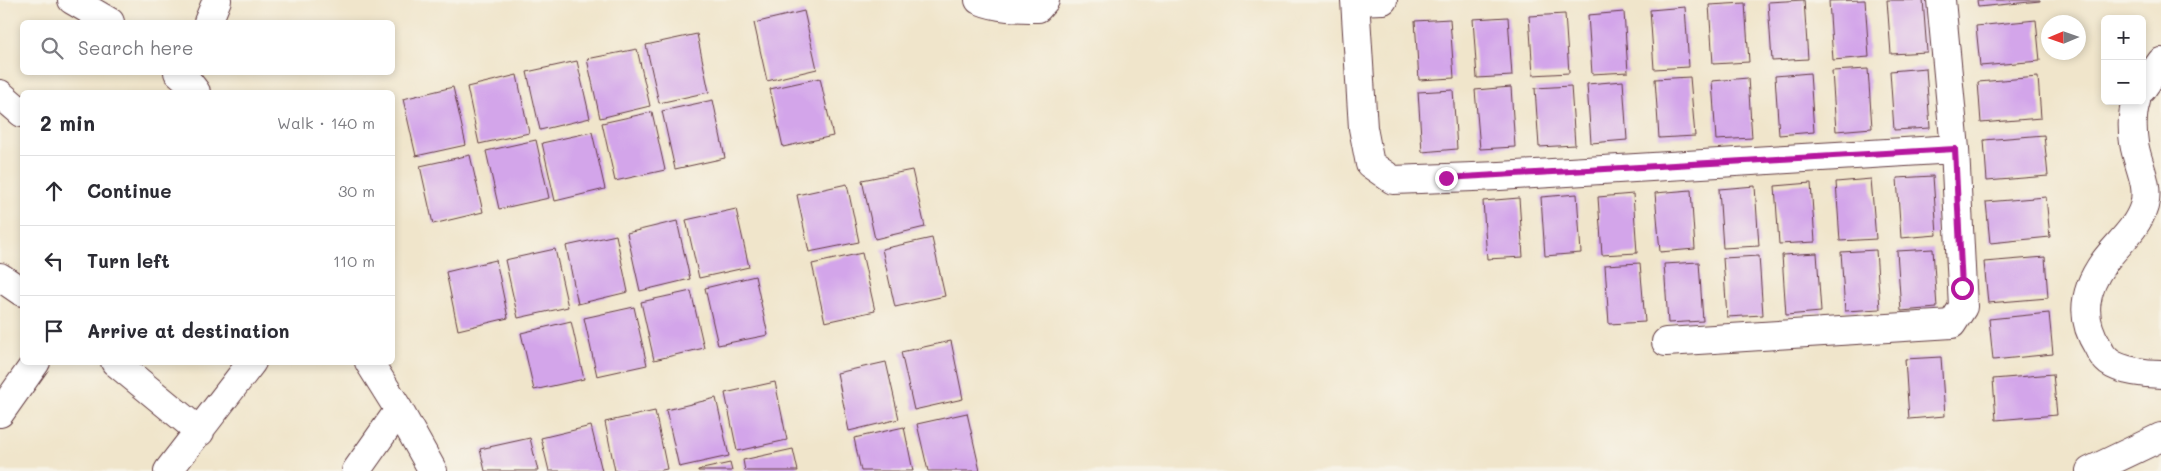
<!DOCTYPE html>
<html lang="en">
<head>
<meta charset="utf-8">
<style>
	:root { --surface:#fff; --page:#f2f2f3; --text:#2b2b33; --muted:#7c7c81; --line:#e1e1e2 }
	body { margin:0; font-family:Mali,sans-serif; background:var(--page); color:var(--text) }
	.controls { position:absolute; right:15px; top:15px; display:grid; overflow:hidden; border-radius:8px; box-shadow:0 2px 8px #0003 }
	.controls button { width:45px; height:45px; display:grid; place-items:center; padding:0; border:0; border-bottom:1px solid var(--line); background:var(--surface); color:var(--text); font:25px sans-serif }
	.compass { position:absolute; left:2041px; top:15px; width:45px; height:45px; border-radius:50%; background:var(--surface); box-shadow:0 2px 8px #0003; rotate:268deg }
	.stop { position:absolute; width:15px; height:15px; margin:-11px; border:4px solid #b5179e; border-radius:50%; background:#fff }
	.stop.end { background:#b5179e; border-color:#fff; box-shadow:0 1px 5px #0008 }
	.list { margin:0; padding:0; list-style:none }
	h2 { display:flex; justify-content:space-between; align-items:center; height:65px; margin:0; padding:0 20px; font-size:21px }
	h2 small { font-size:16px; font-weight:400; color:var(--muted) }
	.list li { display:grid; grid-template-columns:32px 1fr auto; gap:15px; align-items:center; box-sizing:border-box; height:70px; padding:0 20px; border-top:1px solid var(--line) }
	.list b { display:block; font-size:19px; white-space:nowrap }
	.list em { font-size:16px; font-style:normal; color:var(--muted) }
	.icon { flex:none; width:28px; height:28px; fill:none; stroke:currentColor; stroke-width:2; stroke-linecap:round; stroke-linejoin:round }
	.map { position:relative; flex:none; width:2161px; height:471px; overflow:hidden }
	.search { position:absolute; background:var(--surface); box-shadow:0 2px 8px #0003; left:20px; top:20px; width:375px; height:55px; display:flex; align-items:center; gap:12px; box-sizing:border-box; padding:0 18px; border-radius:8px; color:var(--muted); font-size:19px }
	.panel { position:absolute; background:var(--surface); box-shadow:0 2px 8px #0003; left:20px; top:90px; width:375px; height:275px; border-radius:8px }
	.map>svg:first-child { display:block }
</style>
</head>
<body>
<div class="map">
<svg width="2161" height="471" viewBox="0 0 2161 471">
	<rect width="100%" height="100%" fill="#f7f3e8"/>
	<filter id="ink" filterUnits="userSpaceOnUse"><feTurbulence type="fractalNoise" baseFrequency=".02" numOctaves="2"/><feDisplacementMap in="SourceGraphic" scale="10" xChannelSelector="R" yChannelSelector="G"/><feConvolveMatrix kernelMatrix="1 2 1 2 8 2 1 2 1" color-interpolation-filters="sRGB"/></filter>
	<filter id="wash" filterUnits="userSpaceOnUse"><feTurbulence type="fractalNoise" baseFrequency=".0096" numOctaves="4" result="noise"/><feDisplacementMap in="SourceGraphic" scale="20" xChannelSelector="R" yChannelSelector="G"/><feGaussianBlur stdDeviation="1.12" result="paint"/><feColorMatrix in="noise" values="0 0 0 0 0 0 0 0 0 0 0 0 0 0 0 0 0 1.4 0 .05"/><feComposite in="paint" operator="in"/></filter>
	<g filter="url(#wash)">
		<rect width="100%" height="100%" fill="#f0e5cb"/>
		<g id="blocks">
			<path fill="#d3a5ea" d="M1804 0 1808 59 1772 61 1768 2Z
				M1865 0 1869 57 1833 60 1829 1Z
				M1887 0H1923L1927 52 1891 54Z
				M1977 0H2040V1L1978 7Z
				M1745 3 1749 62 1713 64 1709 5Z
				M1685 7 1689 67 1654 69 1650 10Z
				M804 11 817 69 767 81 754 23Z
				M1624 12 1628 72 1592 74 1588 15Z
				M1565 14 1569 73 1533 75 1529 16Z
				M1508 17 1512 76 1477 78 1473 19Z
				M1450 19 1454 78 1419 80 1415 21Z
				M2036 20 2040 61 1980 66 1976 26Z
				M697 34 709 92 659 103 646 45Z
				M637 49 650 106 600 118 587 59Z
				M577 61 590 118 540 130 527 72Z
				M1926 68 1930 128 1894 130 1890 71Z
				M1868 69 1872 128 1836 131 1832 71Z
				M1810 73 1814 132 1779 135 1775 76Z
				M517 75 529 133 479 144 467 87Z
				M1690 77 1695 136 1659 138 1655 79Z
				M2038 77 2041 118 1981 123 1978 82Z
				M820 78 833 136 783 147 770 89Z
				M1748 78 1752 138 1716 140 1712 81Z
				M1623 81 1627 140 1591 143 1587 84Z
				M1571 86 1575 145 1539 147 1535 88Z
				M453 87 466 145 416 156 403 99Z
				M1511 87 1515 147 1480 149 1475 90Z
				M1453 90 1457 149 1422 152 1418 92Z
				M713 100 725 158 675 169 662 111Z
				M652 112 665 170 615 181 602 123Z
				M592 132 605 189 555 201 542 143Z
				M2044 135 2048 176 1987 181 1984 140Z
				M536 140 549 198 499 209 486 151Z
				M470 155 483 212 433 224 420 166Z
				M912 170 925 227 875 239 862 180Z
				M1933 176 1937 235 1901 238 1897 178Z
				M1871 179 1876 239 1840 241 1836 182Z
				M1811 183 1815 242 1779 244 1775 186Z
				M847 184 859 242 809 252 797 195Z
				M1755 186 1759 246 1723 248 1719 189Z
				M1691 190 1695 249 1660 252 1655 193Z
				M1577 194 1581 253 1545 256 1541 197Z
				M1633 194 1637 253 1602 255 1598 197Z
				M2046 197 2050 237 1990 243 1986 202Z
				M1519 198 1523 257 1487 259 1483 201Z
				M736 209 749 267 699 278 686 220Z
				M677 221 690 279 640 291 627 233Z
				M616 235 628 292 578 304 566 246Z
				M932 238 945 296 895 307 882 249Z
				M555 249 568 307 518 318 505 260Z
				M1933 249 1937 308 1901 311 1897 251Z
				M1876 250 1880 309 1845 311 1841 252Z
				M862 253 875 311 825 322 812 264Z
				M1817 253 1821 312 1786 315 1782 255Z
				M1759 256 1763 315 1727 317 1723 258Z
				M2045 257 2048 298 1988 303 1984 262Z
				M496 260 508 318 458 330 446 272Z
				M1699 262 1703 321 1668 323 1664 264Z
				M1640 263 1645 322 1609 324 1605 265Z
				M755 276 768 335 718 345 705 288Z
				M691 291 704 348 654 360 641 302Z
				M634 307 647 365 597 376 584 318Z
				M2049 313 2053 354 1993 360 1989 319Z
				M571 321 584 379 534 390 521 333Z
				M951 341 963 399 914 410 901 352Z
				M1941 357 1945 416 1909 419 1905 359Z
				M886 362 899 419 849 431 837 373Z
				M2053 374 2057 415 1996 420 1993 379Z
				M775 382 787 440 737 451 725 393Z
				M716 398 729 456 679 467 666 410Z
				M655 411 667 469 657 471H615L605 422Z
				M967 413 980 471H928L917 424Z
				M591 426 602 471H549L541 438Z
				M904 427 913 471H861L854 438Z
				M530 438 538 471H485L480 449Z
				M793 449 798 471H745L743 460Z
				M730 463 732 471H698V470Z"/>
		</g>
	</g>
	<g filter="url(#ink)">
		<use href="#blocks" fill-opacity="0" stroke="#633d43" stroke-width="1"/>
		<g fill="none" stroke-linecap="round" stroke-linejoin="round">
			<defs>
				<path id="minor" d="M72 0 110 22
					M979 0C998 8 1018 8 1038 8L1045 0
					M1355 0 1363 128 1370 164 1393 180 1500 176 1955 149
					M1355 1 1383 0
					M208 22 217 0
					M178 72 186 79 196 92
					M2142 89 2161 62
					M0 94 22 113
					M2136 101C2132 114 2132 129 2134 143 2137 164 2150 184 2144 206 2137 229 2117 244 2104 262 2084 290 2079 317 2098 347 2100 352 2105 359 2109 362 2121 371 2147 374 2161 374
					M0 277 22 292
					M1666 342 1952 324 1963 307 1955 149 1941 0
					M115 362 200 432
					M369 362 399 410 433 471
					M0 413 36 362
					M168 471 252 362
					M356 471 399 410
					M2090 471 2161 437"/>
			</defs>
			<use href="#minor" stroke="#633d43" stroke-width="30"/>
			<use href="#minor" stroke="#fff" stroke-width="28"/>
		</g>
	</g>
	<g fill="none" stroke-linecap="round" stroke-linejoin="round" filter="url(#ink)">
		<path stroke="#b5179e" stroke-width="6" d="M1446 178 1955 149 1962 288"/>
	</g>
</svg>
<div class="controls">
<button>+</button>
<button>−</button>
</div>
<svg class="compass" viewBox="-18 -18 36 36"><path d="M0-13l5 13h-10z" fill="#e53935"/><path d="M0 13l5-13h-10z" fill="#7c7c81"/></svg>
<div class="stop" style="left:1962px;top:288px"></div>
<div class="stop end" style="left:1446px;top:178px"></div>
<div class="search"><svg class="icon" aria-label="search" viewBox="0 0 24 24"><circle cx="10" cy="10" r="6"/><path d="M15 15l6 6"/></svg>Search here</div>
<section class="panel">
<h2>2 min<small>Walk · 140 m</small></h2>
<ul class="list">
<li><svg class="icon" aria-label="ahead" viewBox="0 0 24 24"><path d="M12 20V5M6 11l6-6 6 6"/></svg><div><b>Continue</b></div><em>30 m</em></li>
<li><svg class="icon" aria-label="left" viewBox="0 0 24 24"><path d="M17 20v-9H6M10 6l-5 5 5 5"/></svg><div><b>Turn left</b></div><em>110 m</em></li>
<li><svg class="icon" aria-label="arrive" viewBox="0 0 24 24"><path d="M6 21V4h12l-3 4 3 4H6"/></svg><div><b>Arrive at destination</b></div></li>
</ul>
</section>
</div>
</body>
</html>
